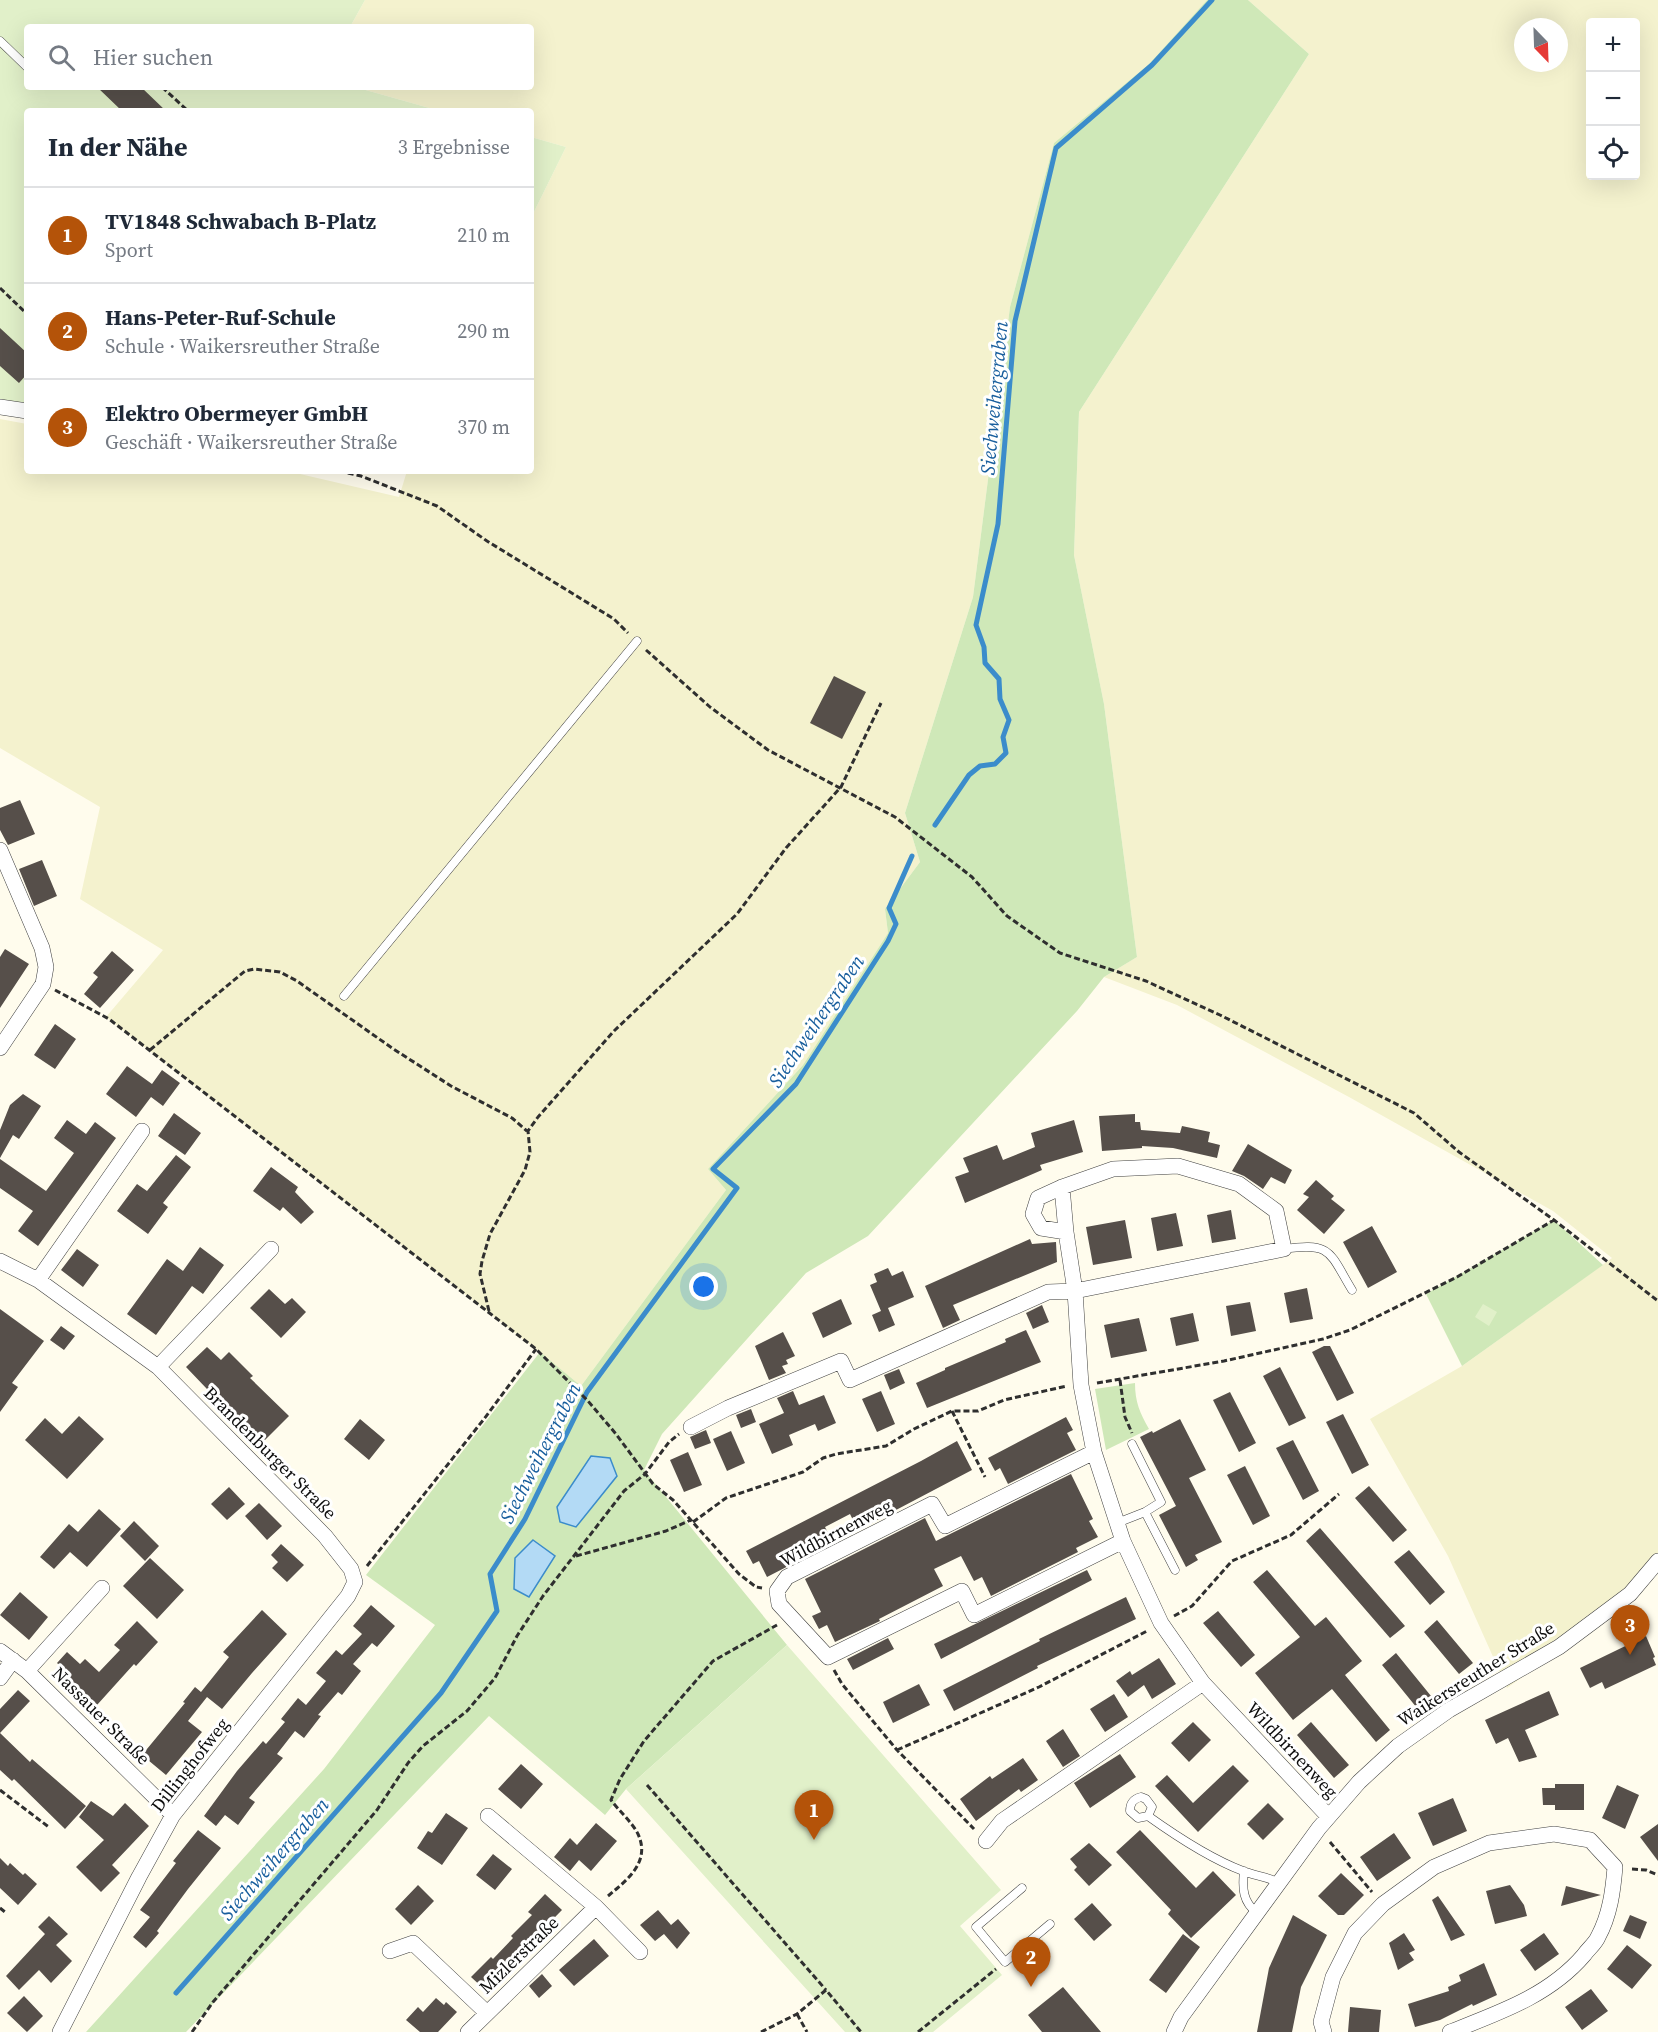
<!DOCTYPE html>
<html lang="de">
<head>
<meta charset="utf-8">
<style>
	:root { --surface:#fff; --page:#f2f2f3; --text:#1f2937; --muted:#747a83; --line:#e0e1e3; --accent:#b45309 }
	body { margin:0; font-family:"Source Serif 4",serif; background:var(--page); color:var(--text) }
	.controls { position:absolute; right:18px; top:18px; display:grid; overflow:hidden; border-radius:6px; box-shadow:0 6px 24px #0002 }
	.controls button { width:54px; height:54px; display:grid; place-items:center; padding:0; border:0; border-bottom:2px solid var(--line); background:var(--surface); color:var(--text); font:30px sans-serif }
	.compass { position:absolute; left:1514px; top:18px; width:54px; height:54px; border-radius:50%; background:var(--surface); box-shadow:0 6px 24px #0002; rotate:157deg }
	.you { position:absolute; left:704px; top:1287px; width:21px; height:21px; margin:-15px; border:4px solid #fff; border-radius:50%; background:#1a73e8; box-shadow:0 0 0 9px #1a73e833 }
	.badge { display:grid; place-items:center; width:39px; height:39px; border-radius:50%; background:var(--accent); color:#fff; font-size:20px; font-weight:700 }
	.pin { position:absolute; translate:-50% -50px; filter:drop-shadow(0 2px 3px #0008) }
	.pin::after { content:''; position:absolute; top:32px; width:21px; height:18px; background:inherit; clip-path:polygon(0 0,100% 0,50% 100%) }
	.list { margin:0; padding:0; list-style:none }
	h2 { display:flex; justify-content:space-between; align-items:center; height:78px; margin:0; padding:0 24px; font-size:26px }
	h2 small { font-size:20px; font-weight:400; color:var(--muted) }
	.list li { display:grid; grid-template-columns:39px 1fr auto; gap:18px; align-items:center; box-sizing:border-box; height:96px; padding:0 24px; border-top:2px solid var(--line) }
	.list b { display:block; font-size:22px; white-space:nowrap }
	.list p { margin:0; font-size:20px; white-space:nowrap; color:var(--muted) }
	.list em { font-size:20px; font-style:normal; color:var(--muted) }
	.icon { flex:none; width:33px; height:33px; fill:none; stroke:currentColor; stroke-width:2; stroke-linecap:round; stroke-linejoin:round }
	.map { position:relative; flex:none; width:1658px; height:2032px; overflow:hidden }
	.search { position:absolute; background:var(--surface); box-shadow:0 6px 24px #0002; left:24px; top:24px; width:510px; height:66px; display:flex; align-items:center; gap:15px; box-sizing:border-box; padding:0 21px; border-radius:6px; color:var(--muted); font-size:22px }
	.panel { position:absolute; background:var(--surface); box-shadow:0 6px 24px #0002; left:24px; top:108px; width:510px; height:366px; border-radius:6px }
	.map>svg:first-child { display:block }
</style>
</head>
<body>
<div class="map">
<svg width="1658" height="2032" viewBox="0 0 1658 2032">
	<rect width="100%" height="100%" fill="#fffced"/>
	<path fill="#f4f2ce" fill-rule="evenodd" d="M365 0H1207L1149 64 1054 143 1010 307 973 597 905 813 920 862 885 909 888 933 803 1065 708 1169 726 1190 581 1386 536 1349 106 1017 163 950 80 899 100 807 0 748V419L27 424V471H287L399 497 407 471H531V218L566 147 531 137V111H440L355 87H531V27H350Z
		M1248 0H1658V1563L1595 1625 1507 1688 1448 1556 1370 1419 1462 1366 1612 1258 1553 1211 1349 1097 1177 1005 1104 977 1137 957 1104 704 1074 555 1079 412 1309 54ZM1590 22H1636V176H1590ZM1523 27H1559V63H1523Z"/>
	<path fill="#cfe8b8" d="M1207 0H1248L1309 54 1079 412 1074 555 1104 704 1137 957 1104 977 1077 1011 868 1236 806 1273 662 1434 644 1470 787 1645 626 1789 605 1815 489 1716 186 2032H86L324 1769 435 1625 366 1575 540 1352 581 1386 726 1190 708 1169 803 1065 888 933 885 909 920 862 905 813 973 597 1010 307 1054 143 1149 64Z
		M1554 1220 1603 1265 1462 1366 1426 1294Z
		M1135 1383C1135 1402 1140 1413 1149 1429L1106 1450 1095 1389Z"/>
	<path fill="#e1f0c9" d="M0 0H365L350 27H27V87H355L440 111H27V408L0 403Z
		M531 137 566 147 531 218Z
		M1483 1304 1497 1312 1489 1326 1475 1317Z
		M787 1645 1001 1890 960 1926 1002 1975 933 2032H845L626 1789Z"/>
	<path fill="#b3daf5" stroke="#3b8ccb" stroke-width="1.5" d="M591 1456 610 1458 617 1476 576 1527 560 1522 557 1507Z
		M533 1540 555 1556 529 1597 514 1589 515 1558Z"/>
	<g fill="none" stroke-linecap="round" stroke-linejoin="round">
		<path stroke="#3b8ccb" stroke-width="5" d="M935 825 969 775 980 766 995 764 1006 753 1003 737 1009 720 1000 699 999 679 985 663 984 647 976 625 998 524 1015 321 1056 148 1152 65 1212 0
			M176 1993 441 1693 497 1611 490 1574 525 1519 587 1392 737 1188 713 1169 796 1084 888 941 896 924 889 908 912 856"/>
	</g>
	<path fill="#564f4a" d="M97 87H141L166 111H122Z
		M0 328 27 353V374L19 383 0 366Z
		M834 676 866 692 842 739 810 723Z
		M20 800 35 834 8 845 0 830V808Z
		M42 860 57 896 34 906 19 869Z
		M5 949 29 964 0 1008V957Z
		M112 951 134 970 100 1008 84 994 98 977 93 973Z
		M55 1024 76 1039 55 1069 34 1055Z
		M127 1066 152 1084 162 1070 180 1083 163 1106 151 1097 136 1117 106 1094Z
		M23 1094 41 1106 19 1139 13 1135 0 1158V1130L10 1105Z
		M174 1113 201 1133 185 1155 158 1136Z
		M1135 1114V1122H1140L1141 1130 1180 1133 1182 1126 1210 1132 1208 1142 1220 1145 1217 1158 1173 1148 1142 1146V1148L1102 1151 1099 1116Z
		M67 1120 86 1134 95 1122 116 1138 38 1246 18 1231 33 1211 0 1188V1159L46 1191 74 1153 54 1138Z
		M1074 1120 1083 1152 1040 1165 1042 1170 965 1203 955 1177 969 1172 963 1158 997 1145 1003 1160 1035 1147 1031 1133Z
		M1248 1144 1292 1170 1285 1184 1271 1177 1263 1189 1244 1176 1232 1171Z
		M176 1155 191 1167 163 1203 168 1207 148 1234 117 1211 137 1184 147 1191Z
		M271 1167 298 1187 295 1192 314 1212 301 1224 283 1207 280 1211 253 1191Z
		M1316 1180 1334 1196 1331 1199 1345 1210 1324 1234 1297 1210 1309 1197 1303 1194Z
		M1231 1210 1236 1239 1212 1243 1207 1215Z
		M1176 1213 1183 1246 1157 1251 1151 1218Z
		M1125 1220 1132 1258 1093 1265 1086 1227Z
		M1372 1226 1397 1272 1368 1288 1343 1242Z
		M1030 1239 1032 1244 1056 1242 1057 1262 953 1305 960 1320 943 1328 925 1286Z
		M200 1247 224 1265 203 1294 192 1286 156 1335 127 1314 167 1259 183 1271Z
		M77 1249 99 1265 83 1287 61 1270Z
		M888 1268 892 1276 903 1271 914 1297 888 1308 895 1325 879 1332 872 1315 881 1311 870 1285 877 1282 874 1274Z
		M1307 1288 1313 1319 1290 1323 1284 1293Z
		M269 1289 285 1304 292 1298 306 1312 281 1338 250 1308Z
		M841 1299 852 1324 823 1338 812 1313Z
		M1250 1302 1256 1331 1231 1336 1226 1306Z
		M1042 1305 1049 1322 1033 1329 1026 1313Z
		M0 1309 44 1341 12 1383 18 1387 0 1412Z
		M1193 1313 1199 1341 1176 1346 1170 1318Z
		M1139 1318 1147 1351 1111 1358 1104 1325Z
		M61 1326 75 1336 64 1350 50 1340Z
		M1026 1330 1041 1362 927 1408 916 1383 945 1370V1368L1006 1342 1005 1339Z
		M783 1332 795 1356 786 1360 788 1364 782 1366 786 1373 769 1380 755 1346Z
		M1324 1346H1330L1354 1393 1337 1401 1312 1352Z
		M207 1347 221 1360 229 1352 253 1376 250 1378 289 1416 257 1448 223 1414 227 1410 186 1367Z
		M1280 1367 1306 1418 1289 1426 1263 1376Z
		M899 1369 905 1383 890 1390 884 1375Z
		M793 1391 799 1405 824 1395 836 1423 818 1431 815 1424 789 1435 793 1445 772 1454 759 1424 784 1413 777 1398Z
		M881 1391 895 1424 877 1432 862 1399Z
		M1230 1392 1256 1443 1239 1452 1213 1400Z
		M751 1409 756 1422 741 1428 736 1415Z
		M1343 1414 1369 1465 1352 1474 1326 1422Z
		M79 1416 104 1439 67 1479 25 1440 45 1418 62 1434Z
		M1066 1417 1073 1430 1067 1433 1076 1450 1008 1484 1000 1468 995 1471 988 1458Z
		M360 1419 385 1440 369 1460 344 1439Z
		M1180 1419 1206 1470 1189 1478 1222 1542 1195 1555 1198 1560 1186 1567 1159 1515 1176 1506 1140 1437 1152 1431 1153 1433Z
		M706 1430 711 1443 695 1449 690 1437Z
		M731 1431 745 1463 727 1471 713 1439Z
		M1293 1440 1319 1491 1303 1500 1276 1448Z
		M957 1441 972 1470 858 1530 850 1514 825 1527 833 1543 767 1577 759 1561 753 1564 746 1551 921 1461Z
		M688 1452 702 1485 684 1492 670 1460Z
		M1245 1466 1270 1516 1253 1525 1227 1475Z
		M1071 1474 1093 1519 1089 1521 1098 1537 1076 1548 1078 1552 991 1596 982 1577 974 1581 961 1556 934 1569 943 1586 879 1619 880 1621 835 1642 827 1625 819 1629 812 1616 821 1612 805 1579 925 1518 936 1541Z
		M1369 1486 1407 1530 1393 1542 1355 1498Z
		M229 1487 245 1504 227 1520 211 1504Z
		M259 1503 282 1526 267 1540 245 1516Z
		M99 1509 121 1529 87 1567 70 1552 54 1569 40 1557 69 1524 78 1532Z
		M134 1521 159 1546 145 1561 120 1536Z
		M1320 1528 1405 1626 1390 1638 1306 1541Z
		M281 1544 304 1565 287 1582 272 1568 278 1562 271 1555Z
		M1409 1550 1445 1592 1430 1605 1394 1562Z
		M150 1558 184 1590 157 1619 123 1586Z
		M1087 1570 1092 1580 941 1659 934 1644Z
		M1267 1570 1315 1626 1326 1617 1362 1661 1345 1675 1390 1730 1376 1742 1332 1689 1293 1720 1255 1673 1300 1637 1253 1582Z
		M20 1592 48 1617 29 1640 0 1615Z
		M1126 1597 1136 1619 1037 1666 1038 1668 954 1711 943 1690 1040 1641 1039 1639Z
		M371 1605 395 1626 377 1647 372 1643 353 1664 361 1671 342 1695 338 1692 318 1715 321 1716 304 1738 295 1731 277 1754 283 1758 249 1798 255 1802 238 1825 225 1815 216 1826 204 1816 237 1771 263 1741 266 1744 285 1722 281 1719 298 1698 306 1705 326 1681 316 1673 336 1650 342 1655 362 1634 353 1626Z
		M262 1610 287 1634 252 1673 222 1709 207 1697 188 1721 202 1732 166 1775 142 1755 185 1703 183 1702 195 1687 201 1692 229 1657 223 1652Z
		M1218 1611 1255 1655 1241 1667 1203 1623Z
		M1437 1620 1473 1663 1459 1674 1424 1632Z
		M137 1621 158 1642 136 1666 134 1664 97 1705 68 1678 70 1675 57 1663 67 1652 80 1664 85 1659 99 1672 120 1650 114 1645Z
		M1646 1636 1655 1657 1653 1658 1656 1665 1605 1689 1602 1682 1590 1688 1580 1668Z
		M888 1638 894 1649 853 1670 847 1659Z
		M1396 1653 1431 1696 1417 1708 1382 1665Z
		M1159 1658 1176 1684 1152 1699 1144 1685 1128 1697 1116 1681 1130 1671 1132 1675Z
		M919 1684 930 1705 893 1723 883 1702Z
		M18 1690 30 1701 0 1733 30 1762 32 1759 86 1806 65 1829 14 1779 12 1781 0 1770V1709Z
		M1549 1691 1559 1715 1525 1730 1537 1757 1519 1762 1508 1738 1496 1744 1485 1720Z
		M1114 1694 1128 1717 1105 1732 1090 1709Z
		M1193 1722 1211 1740 1189 1762 1171 1743Z
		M1311 1722 1349 1765 1334 1778 1297 1735Z
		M1063 1729 1080 1756 1063 1767 1046 1741Z
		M1120 1754 1136 1777 1090 1808 1074 1783Z
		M1023 1758 1038 1780 1021 1792 1019 1789 976 1821 960 1799 990 1776 992 1779Z
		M521 1764 543 1784 521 1809 498 1789Z
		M1233 1765 1249 1781 1198 1832 1155 1786 1167 1775 1193 1803Z
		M1555 1784H1584V1810H1555V1805H1543L1542 1788H1555Z
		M1617 1785 1639 1795 1625 1829 1602 1818Z
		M1453 1798 1467 1831 1433 1846 1418 1813Z
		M91 1801 113 1816 125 1803 149 1826 112 1865 120 1873 101 1892 76 1867 104 1840 79 1817Z
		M1268 1803 1284 1819 1263 1840 1247 1824Z
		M446 1813 468 1828 442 1865 417 1848 428 1831 432 1833Z
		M596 1823 617 1841 591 1871 579 1860 570 1871 554 1857 570 1838 577 1845Z
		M1658 1824V1861L1640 1837Z
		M198 1830 221 1848 188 1889 157 1931 159 1933 146 1948 133 1937 150 1917 140 1910 176 1863 173 1861Z
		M1140 1830 1196 1888 1213 1871 1236 1895 1191 1938 1168 1914 1171 1910 1116 1852Z
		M1394 1833 1411 1858 1377 1881 1360 1857Z
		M1089 1843 1112 1865 1089 1886 1074 1870 1077 1867 1070 1859Z
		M493 1854 512 1869 495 1890 476 1875Z
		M0 1858 8 1866 10 1863 23 1875 25 1873 37 1884 18 1905 0 1888Z
		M1341 1873 1364 1895 1344 1915H1338L1318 1896Z
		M418 1885 434 1901 411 1925 395 1909Z
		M1510 1885 1524 1905 1527 1916 1495 1924 1486 1891Z
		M1566 1886 1601 1895 1561 1906Z
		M545 1894 562 1910 484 1989 471 1977 491 1957 493 1959 513 1938 511 1936 532 1915 528 1912Z
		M1438 1896 1465 1935 1451 1941 1432 1900Z
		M1092 1903 1112 1925 1094 1941 1074 1919Z
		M658 1910 671 1925 678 1919 690 1933 677 1949 664 1934 655 1941 640 1925Z
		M1293 1915 1327 1935 1301 1987 1292 2032H1257L1269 1968Z
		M1630 1915 1647 1922 1640 1939 1623 1931Z
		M49 1916 68 1934 56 1945 72 1961 51 1983 39 1970 19 1990 6 1976 45 1934 38 1927Z
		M1404 1933 1415 1950 1409 1953 1414 1960 1398 1970 1389 1943Z
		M1544 1933 1559 1954 1535 1971 1520 1950Z
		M1183 1934 1200 1947 1166 1993 1149 1980Z
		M594 1939 609 1956 574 1986 559 1970Z
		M1627 1945 1652 1965 1632 1989 1607 1969Z
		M1484 1963 1497 1995 1473 2006 1472 2004 1440 2020 1415 2027 1408 2004 1449 1991 1448 1987 1461 1981 1459 1975Z
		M542 1974 552 1986 539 1998 529 1986Z
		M1063 1987 1101 2032H1042L1028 2015Z
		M1591 1989 1608 2011 1582 2030 1565 2007Z
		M24 1996 43 2016 27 2032 7 2013Z
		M436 1998 444 2005 446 2002 457 2012 438 2032H420L406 2020 418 2007 423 2012Z
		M1350 2007 1381 2010 1379 2032H1348Z"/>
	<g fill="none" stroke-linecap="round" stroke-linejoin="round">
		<defs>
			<path id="service" d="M0 41 27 67
				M344 996 637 641
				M1284 1249C1332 1242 1329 1252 1352 1290
				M1145 1512 1175 1570
				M1117 1523 1145 1512 1161 1502 1132 1444
				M1148 1816 1152 1807 1146 1799 1141 1797C1133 1799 1130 1803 1130 1811L1138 1818 1148 1816C1176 1836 1211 1859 1243 1871 1255 1876 1267 1876 1279 1883
				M1244 1871C1242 1889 1243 1902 1257 1913
				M1022 1888 976 1927 1005 1962 1050 1924"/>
			<path id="minor" d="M0 407 27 411
				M0 850 42 948 46 967 43 984 0 1048
				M1062 1187 1066 1232 1075 1291 1081 1385 1094 1452 1123 1541 1161 1623 1203 1683 1328 1816
				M0 1261 38 1280 158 1367 325 1536 351 1569 355 1582 348 1596 173 1815 139 1877 60 2032
				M38 1280 142 1131
				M158 1367 271 1249
				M691 1427 728 1408 841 1361 850 1380 1048 1292 1075 1291 1284 1249 1276 1211 1239 1184 1178 1166 1113 1169 1062 1187 1038 1198 1033 1214 1041 1228 1066 1232
				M1094 1452 945 1526 932 1504 787 1577 777 1591 779 1604 828 1657 962 1591 974 1615 1123 1541
				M0 1651 27 1671 173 1815
				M27 1671 102 1588
				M0 1678 13 1660
				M488 1816 596 1907 640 1952
				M986 1841 1002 1821 1203 1683
				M390 1951 413 1943 487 2013
				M468 2032 596 1907
				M1174 2032 1181 2017 1319 1828 1359 1782 1398 1746 1449 1710 1559 1647 1630 1594 1658 1561
				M1324 2032 1321 2022 1333 1977 1355 1933 1383 1904 1434 1867 1489 1843 1554 1834 1590 1840 1615 1867C1613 1891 1610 1915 1598 1937 1595 1944 1588 1949 1584 1955 1549 1996 1498 2013 1450 2032"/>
		</defs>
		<use href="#service" stroke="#404040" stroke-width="9"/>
		<use href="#minor" stroke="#404040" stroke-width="16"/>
		<path stroke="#2f2f2f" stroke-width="3" stroke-dasharray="6 3" stroke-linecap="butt" d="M162 87 188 111
			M0 288 27 314
			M339 471 361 476 437 506 487 541 614 619 628 633
			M646 650 710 707 768 750 895 817 972 877 1007 916 1060 953 1146 981 1220 1015 1414 1113 1459 1152 1554 1220 1658 1301
			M55 990 109 1019 536 1349 588 1401 616 1434 653 1484 673 1500 739 1574 756 1587 762 1588
			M150 1050 245 971 254 969 280 972 297 981 392 1048 451 1086 512 1118 527 1131
			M489 1311 480 1274 482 1261 490 1234 525 1170 530 1152 528 1131 538 1117 614 1031 737 914 786 848 841 787 881 703
			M1120 1380 1125 1417 1132 1433
			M1097 1383 1224 1361 1323 1339 1350 1330 1457 1277 1554 1220
			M952 1411 985 1477
			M693 1522 726 1498 803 1472 823 1458 836 1454 886 1446 914 1429 952 1411H978L1004 1400 1067 1386
			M576 1556 666 1531 691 1520
			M367 1566 484 1419 536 1349
			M1174 1616 1192 1606 1232 1561 1291 1535 1339 1494
			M834 1670 842 1684 897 1750 974 1829
			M897 1750 1039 1687 1147 1631
			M647 1785 826 1990
			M0 1790 50 1828
			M1330 1842 1372 1892
			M1632 1869 1646 1870 1658 1875
			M608 1896C627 1880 651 1862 638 1834 632 1822 619 1811 611 1800L620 1779 644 1741 713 1661 777 1625
			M0 1908 5 1912
			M797 2014 807 2032
			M192 2032 213 2002 377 1810 408 1763 423 1746 467 1711 495 1678 517 1636 543 1596 624 1491 645 1474 669 1442 679 1434
			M761 2032 797 2014 826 1990 861 2032
			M918 2032 996 1969"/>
		<use href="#service" stroke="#fff" stroke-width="8"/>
		<use href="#minor" stroke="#fff" stroke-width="15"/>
	</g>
	<g text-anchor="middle" stroke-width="6" stroke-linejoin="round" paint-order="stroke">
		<g font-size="18" fill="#0d0d0d" stroke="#fff">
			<text transform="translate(270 1453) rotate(45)" y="6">Brandenburger Straße</text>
			<text transform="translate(836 1533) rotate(-28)" y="6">Wildbirnenweg</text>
			<text transform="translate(1476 1674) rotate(-32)" y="6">Waikersreuther Straße</text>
			<text transform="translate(101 1716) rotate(45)" y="6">Nassauer Straße</text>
			<text transform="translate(1292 1750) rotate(47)" y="6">Wildbirnenweg</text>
			<text transform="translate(190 1765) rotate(-52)" y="6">Dillinghofweg</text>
			<text transform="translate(519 1955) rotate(-44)" y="6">Mizlerstraße</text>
		</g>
		<g font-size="20" font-style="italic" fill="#185e9d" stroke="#fff">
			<text transform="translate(994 398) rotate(-85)" y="7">Siechweihergraben</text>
			<text transform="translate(816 1021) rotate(-56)" y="7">Siechweihergraben</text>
			<text transform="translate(540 1453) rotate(-63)" y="7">Siechweihergraben</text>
			<text transform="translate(274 1859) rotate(-49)" y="7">Siechweihergraben</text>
		</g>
	</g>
</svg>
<div class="controls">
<button>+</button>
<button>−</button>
<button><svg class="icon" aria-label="locate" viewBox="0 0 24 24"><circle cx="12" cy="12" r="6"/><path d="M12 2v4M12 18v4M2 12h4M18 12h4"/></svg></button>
</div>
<svg class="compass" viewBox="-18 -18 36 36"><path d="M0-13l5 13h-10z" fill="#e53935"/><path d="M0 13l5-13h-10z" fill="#747a83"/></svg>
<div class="you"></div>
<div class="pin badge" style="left:814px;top:1840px">1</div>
<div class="pin badge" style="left:1031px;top:1987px">2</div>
<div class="pin badge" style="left:1630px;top:1655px">3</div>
<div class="search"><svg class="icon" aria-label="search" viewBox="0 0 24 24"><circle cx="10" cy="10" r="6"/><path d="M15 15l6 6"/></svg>Hier suchen</div>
<section class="panel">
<h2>In der Nähe<small>3 Ergebnisse</small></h2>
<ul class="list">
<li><span class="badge">1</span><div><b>TV1848 Schwabach B-Platz</b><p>Sport</p></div><em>210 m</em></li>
<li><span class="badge">2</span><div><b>Hans-Peter-Ruf-Schule</b><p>Schule · Waikersreuther Straße</p></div><em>290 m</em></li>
<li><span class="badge">3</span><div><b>Elektro Obermeyer GmbH</b><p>Geschäft · Waikersreuther Straße</p></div><em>370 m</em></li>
</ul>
</section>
</div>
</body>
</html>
